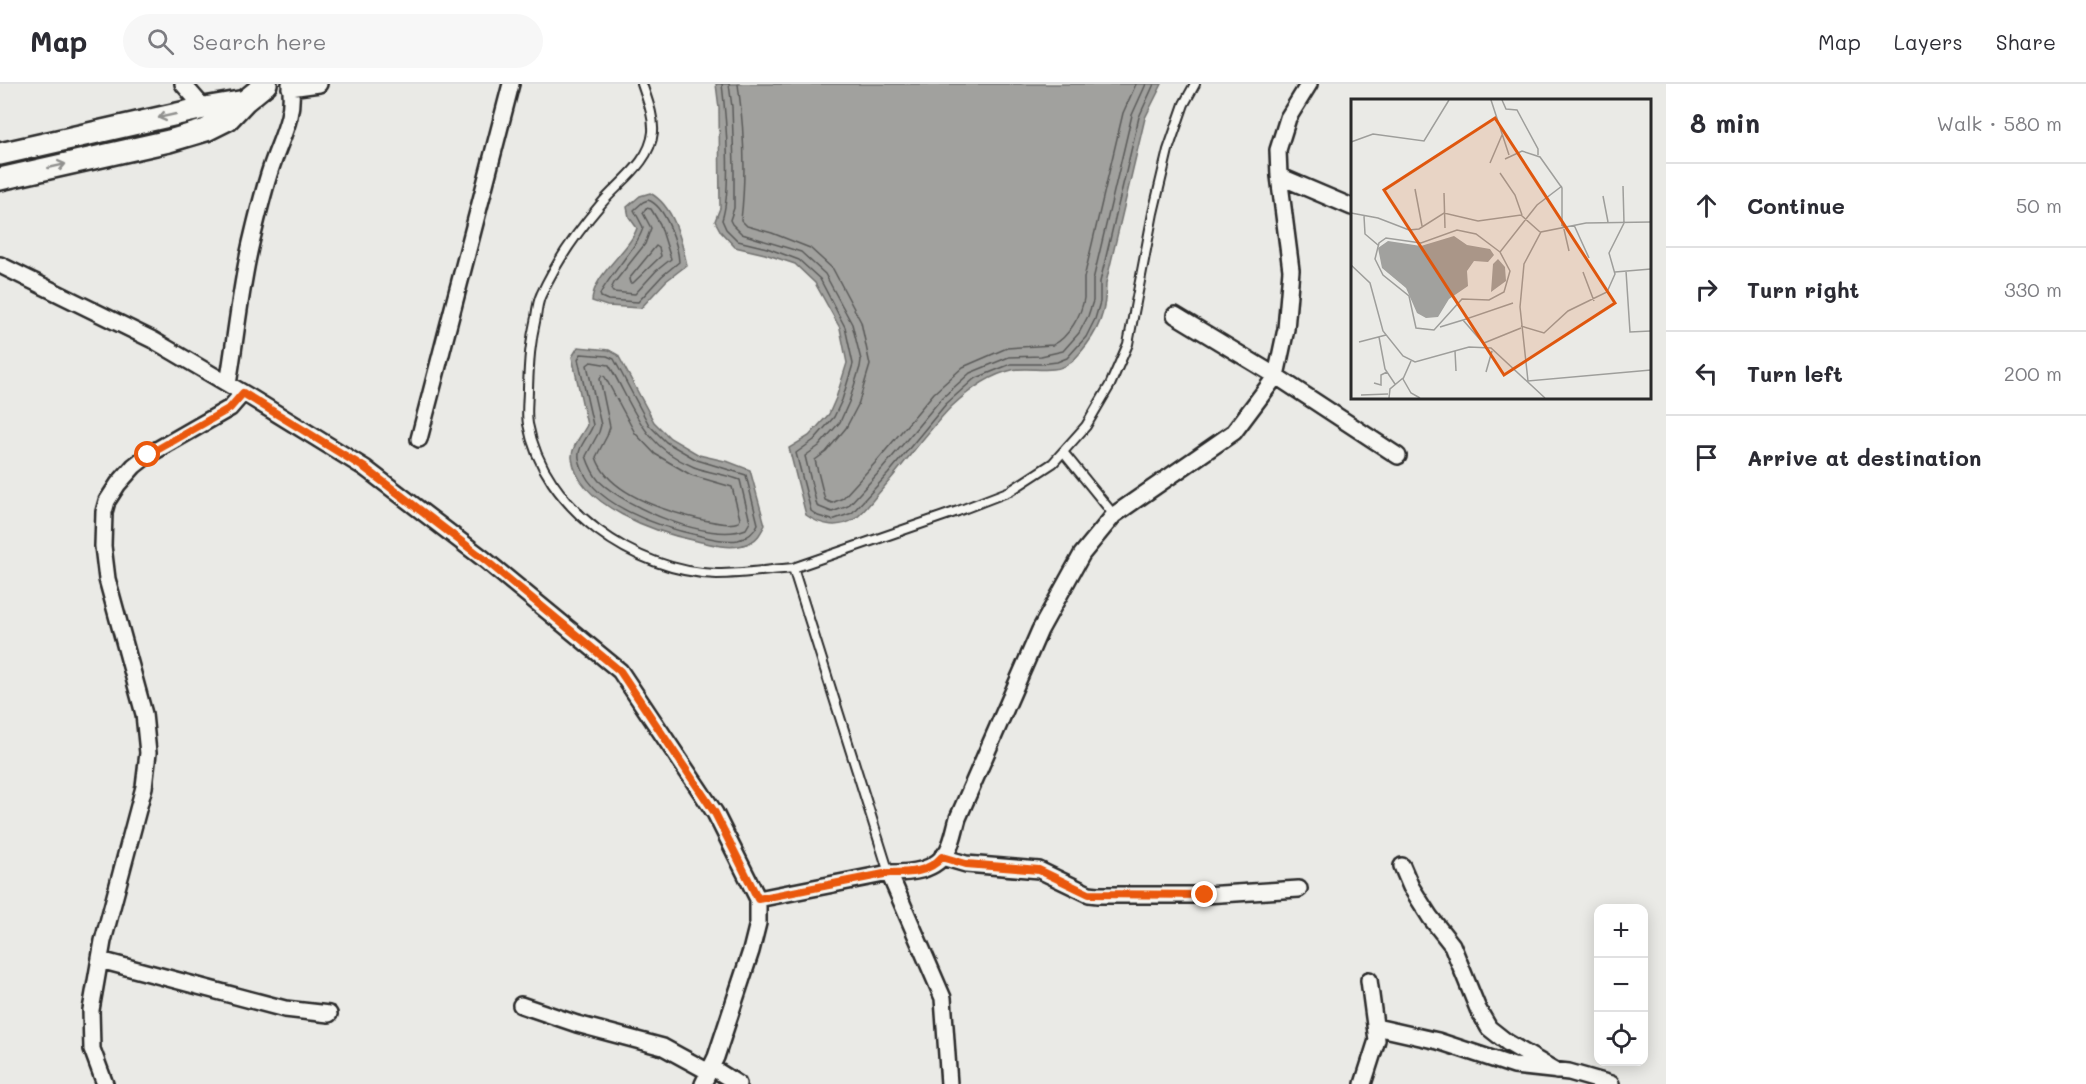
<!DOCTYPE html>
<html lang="en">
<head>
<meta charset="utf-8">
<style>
	:root { --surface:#fff; --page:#f7f7f7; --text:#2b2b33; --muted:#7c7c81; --line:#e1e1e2 }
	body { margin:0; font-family:Mali,sans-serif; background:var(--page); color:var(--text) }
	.controls { position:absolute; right:18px; bottom:18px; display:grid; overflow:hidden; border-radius:12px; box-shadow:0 3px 15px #0003 }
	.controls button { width:54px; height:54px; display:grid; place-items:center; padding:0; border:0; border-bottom:2px solid var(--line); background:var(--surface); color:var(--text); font:30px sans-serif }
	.stop { position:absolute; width:18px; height:18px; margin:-14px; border:4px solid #ea580c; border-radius:50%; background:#fff }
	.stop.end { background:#ea580c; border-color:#fff; box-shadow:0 2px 6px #0008 }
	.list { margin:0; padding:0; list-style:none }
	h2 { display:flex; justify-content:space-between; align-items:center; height:78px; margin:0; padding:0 24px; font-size:26px }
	h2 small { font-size:20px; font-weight:400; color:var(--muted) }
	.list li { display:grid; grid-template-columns:39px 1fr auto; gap:18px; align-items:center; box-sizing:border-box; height:84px; padding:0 24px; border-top:2px solid var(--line) }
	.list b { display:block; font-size:22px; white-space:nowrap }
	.list em { font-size:20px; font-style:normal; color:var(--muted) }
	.icon { flex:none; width:33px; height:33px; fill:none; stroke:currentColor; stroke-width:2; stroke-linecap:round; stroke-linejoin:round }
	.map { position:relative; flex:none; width:1666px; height:1000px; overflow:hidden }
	header { display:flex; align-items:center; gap:36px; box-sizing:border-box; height:84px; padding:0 30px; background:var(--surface); border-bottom:2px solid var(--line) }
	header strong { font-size:28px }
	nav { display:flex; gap:33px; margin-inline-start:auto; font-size:21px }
	.search { width:420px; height:54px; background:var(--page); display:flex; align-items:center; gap:15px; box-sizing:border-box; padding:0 21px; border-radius:33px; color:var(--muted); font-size:22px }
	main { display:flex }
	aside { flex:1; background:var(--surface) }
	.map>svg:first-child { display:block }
</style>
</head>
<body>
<header>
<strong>Map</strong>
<div class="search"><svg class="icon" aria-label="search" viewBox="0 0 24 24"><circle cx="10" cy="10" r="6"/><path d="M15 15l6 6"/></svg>Search here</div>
<nav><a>Map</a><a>Layers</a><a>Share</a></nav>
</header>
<main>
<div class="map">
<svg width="1666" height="1000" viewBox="0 0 1666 1000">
	<rect width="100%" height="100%" fill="#eaeae6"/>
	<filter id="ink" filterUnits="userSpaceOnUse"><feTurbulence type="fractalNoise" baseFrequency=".0167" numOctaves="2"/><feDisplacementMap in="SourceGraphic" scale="12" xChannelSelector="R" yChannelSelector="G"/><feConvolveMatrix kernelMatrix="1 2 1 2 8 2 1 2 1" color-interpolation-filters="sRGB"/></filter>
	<g filter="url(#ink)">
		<path fill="#a1a19e" stroke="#727270" stroke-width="1.5" d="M716 0H1162L1145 34 1106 199C1106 228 1099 247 1080 269 1077 272 1074 277 1070 279 1054 291 1031 282 1012 286 989 291 968 307 951 323 925 350 903 382 878 410 871 418 864 428 856 434 840 445 821 442 806 431L789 364 809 352 829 330 836 314 847 279 840 244 815 199 795 180 765 170 735 163 721 148 715 137 720 124 719 24Z
			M650 109C674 122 681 155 687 181L666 197 641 224 607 222 592 217C593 190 629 168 637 144L629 133 627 123 640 112Z
			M578 263 609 266 618 271 654 338 670 354 699 371 729 378 750 386 765 441C761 448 758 455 751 458 734 467 714 461 697 457 657 449 578 422 572 374 571 363 582 351 587 341L572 273Z"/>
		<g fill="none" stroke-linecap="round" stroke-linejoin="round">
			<path stroke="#5a5a59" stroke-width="1.5" d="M722 0C726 34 732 105 722 136L726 145 738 157 767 164 799 176 820 195 845 243 853 280 842 316 834 333 814 356 796 369 811 427 818 432 832 436 852 429 888 390 946 320 974 295 1011 280H1041L1057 278 1067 274 1086 253 1095 235 1100 218V198L1139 33 1154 0
				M729 0 732 23 734 82V124L730 136 732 140 742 150 801 168 825 190 852 240 861 276 860 283 849 318 840 338 819 362 805 372 817 422 832 428 848 422 882 385 941 315 970 289 1009 273 1041 272 1063 267 1079 249 1088 232 1093 217V196L1132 31 1146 0
				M738 0C744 44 746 93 741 136L747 142 772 149 810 164 833 185 861 238 870 281 858 321 846 344 826 368 815 376 825 416 832 419 843 414 875 379 934 309 963 283 1007 264 1053 261C1068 254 1082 230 1084 214 1084 207 1084 201 1084 194L1123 29 1136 0
				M648 116C666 122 678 161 679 178L662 192 638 218 608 216 601 213 600 210C609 192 641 158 643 143L634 126 643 118Z
				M646 124 651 125 660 140 671 175 656 187 635 210 613 208 611 205 614 199 645 160 651 144 643 129Z
				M656 162 659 164 661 172 633 199H630L629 195Z
				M581 270 607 272 614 275 649 341 666 358 697 376 746 391 758 440C754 449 748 454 738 456 726 458 713 455 701 452 663 444 586 421 579 374 577 363 590 351 593 341L578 275Z
				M591 278 609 281C635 325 642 362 694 383 709 389 725 390 740 396L750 438 746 445C710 460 626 423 599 397 593 390 589 381 586 372L599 348 601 341 587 281Z
				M602 291 605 293 635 349 655 370 691 391 732 403 740 435 739 438C728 442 715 438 703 436 668 428 608 411 596 373L607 352 610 343 600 295Z"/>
			<defs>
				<path id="lane" d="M642 0C647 15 654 32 653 48 650 79 619 98 601 120 578 147 556 178 541 211 538 217 537 225 536 233 530 259 529 277 528 304 528 316 526 329 528 340 543 424 635 488 717 490 742 490 768 486 793 484L889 789
					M1063 368 1114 431
					M793 484 958 427 1010 407 1053 379 1086 342 1110 301 1128 260 1153 129 1168 66 1184 20 1195 0"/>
				<path id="street" d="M183 0 204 24
					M290 4 319 0
					M1279 92 1352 123
					M0 181 153 256 250 313 365 384 484 475 620 587 715 729 758 815V839L751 867 716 973 703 1000
					M1175 231 1276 292 1398 372
					M228 300C236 253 240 206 251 159 257 134 263 108 271 84 280 56 296 30 290 0
					M419 355 511 0
					M942 773 966 780 1039 786 1089 810 1098 811H1205L1299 805
					M1402 782 1411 803 1430 833 1452 861 1478 925 1489 944 1508 959 1556 987
					M889 789 943 914 949 1000
					M758 815 889 789C911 789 935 788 948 766 953 757 955 744 958 734L1040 546 1082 470 1114 431 1234 348 1276 292 1286 245 1291 186 1279 92 1278 66 1288 34 1309 0
					M100 876 285 925 329 930
					M521 921 577 940 663 963 709 988
					M1376 943 1438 957 1514 982 1569 988 1611 1000
					M711 983 738 1000
					M105 1000 92 965 91 926 103 857 144 703 148 669 144 630 107 495 103 462 104 428 107 417 118 400 134 382 148 371 230 324 243 309
					M1363 1000 1377 956 1369 896"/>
				<path id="secondary" d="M0 70 204 24 245 17
					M0 95 169 57 206 46 228 35 245 17 266 0"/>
			</defs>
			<use href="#lane" stroke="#2b2b2b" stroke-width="12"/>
			<use href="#street" stroke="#2b2b2b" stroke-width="20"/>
			<use href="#secondary" stroke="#2b2b2b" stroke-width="26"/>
			<use href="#lane" stroke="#f6f6f2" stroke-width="8"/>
			<use href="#street" stroke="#f6f6f2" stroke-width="15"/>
			<use href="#secondary" stroke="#f6f6f2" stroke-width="21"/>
		</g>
		<defs><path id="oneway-shaft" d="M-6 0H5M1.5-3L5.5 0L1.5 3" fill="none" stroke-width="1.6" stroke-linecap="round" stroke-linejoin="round" transform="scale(1.5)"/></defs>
		<g stroke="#90908e">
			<use href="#oneway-shaft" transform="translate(167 32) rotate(167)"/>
			<use href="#oneway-shaft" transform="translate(57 82) rotate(-13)"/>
		</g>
	</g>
	<g fill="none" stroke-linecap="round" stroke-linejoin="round" filter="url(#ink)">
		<path stroke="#ea580c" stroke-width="8" d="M148 371 230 324 243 309 365 384 484 475 620 587 715 729 758 815 889 789C909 789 928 789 942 773L966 780 1039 786 1089 810 1205 811"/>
	</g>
	<g transform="translate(1351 15)">
		<rect width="300" height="300" fill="#eaeae6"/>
		<path d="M103 137 116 146 139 150 143 156 137 163 123 162 116 172 117 187 98 200 87 218 75 219 66 214 55 189 31 169 27 149 37 142 70 147ZM147 160 154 168 155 182 140 193 142 165Z" fill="#a1a19e"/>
		<path fill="none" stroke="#9e9e9b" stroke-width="1.5" d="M140 1 158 56M151 1 155 10 166 11 187 50V56M0 43 22 35 73 42 98 1M154 60 171 52 189 58 211 89V127M139 64 151 36M149 74 164 96 171 116M64 90 71 127M93 94 94 129M252 97 257 123M0 114 27 119 58 131 68 130 93 114 127 122 170 116 189 133M13 117 14 135 27 146M300 123 235 124 190 133 173 165 169 208 177 282 300 271M212 126 218 152M223 126 238 159M149 153 125 135 106 131 70 144 35 139 28 144 24 160 32 176 58 197 65 229 83 231 111 200 138 201 153 193 159 172 149 153 186 106 211 87M0 166 19 184 32 232 52 257 64 263 118 248 140 249 194 299M275 172 279 233 300 232M232 173 243 202M264 173 300 170M170 227 193 234 217 212 256 193 264 175 258 154 273 124 272 87M89 228 112 221M28 238 34 270 44 285M8 243 35 236M132 244 112 221 162 204M133 244 170 229M104 252 105 272M60 262 52 280 60 294 69 299M135 273 141 252M23 284 30 286V276L36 273M10 296 37 295M38 299 39 290 52 279"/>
		<path fill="#df570e" fill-opacity="0.15" stroke="#df570e" stroke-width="3" d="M144 19 264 204 153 276 33 91Z"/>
		<rect width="300" height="300" fill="none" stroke="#2b2b2b" stroke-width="3"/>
	</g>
</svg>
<div class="controls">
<button>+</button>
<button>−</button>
<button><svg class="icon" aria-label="locate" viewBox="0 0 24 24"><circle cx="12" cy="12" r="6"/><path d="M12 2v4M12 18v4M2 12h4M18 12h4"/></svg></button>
</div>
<div class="stop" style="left:148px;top:371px"></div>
<div class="stop end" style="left:1205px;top:811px"></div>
</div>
<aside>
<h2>8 min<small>Walk · 580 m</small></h2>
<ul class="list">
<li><svg class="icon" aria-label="ahead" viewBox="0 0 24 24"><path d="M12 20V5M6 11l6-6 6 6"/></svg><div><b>Continue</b></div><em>50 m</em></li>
<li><svg class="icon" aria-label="right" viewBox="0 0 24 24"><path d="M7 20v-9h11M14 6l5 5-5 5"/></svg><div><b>Turn right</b></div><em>330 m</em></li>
<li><svg class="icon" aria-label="left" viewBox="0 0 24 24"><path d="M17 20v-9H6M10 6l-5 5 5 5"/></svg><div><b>Turn left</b></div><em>200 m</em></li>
<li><svg class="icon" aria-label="arrive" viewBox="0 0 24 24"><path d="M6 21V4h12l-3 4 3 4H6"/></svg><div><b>Arrive at destination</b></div></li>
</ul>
</aside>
</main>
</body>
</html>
